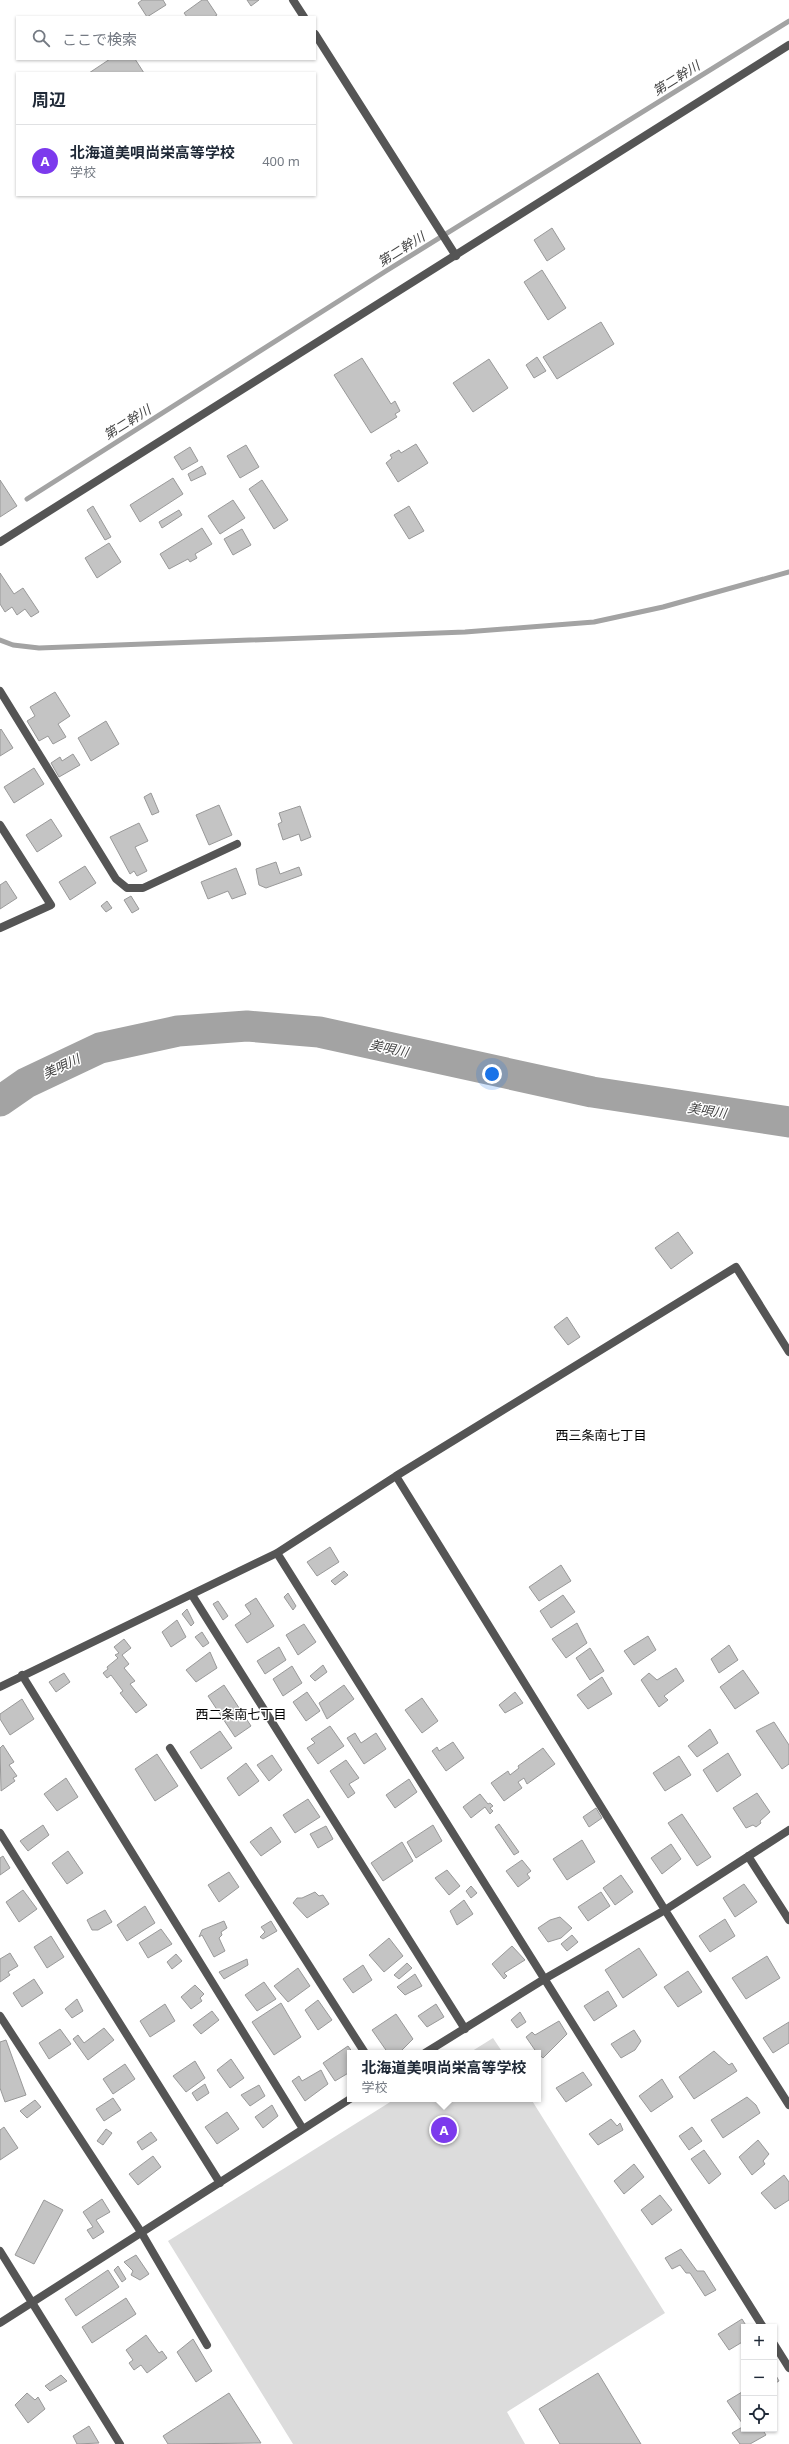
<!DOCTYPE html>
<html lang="ja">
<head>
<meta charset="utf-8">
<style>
	:root { --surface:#fff; --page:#f6f6f7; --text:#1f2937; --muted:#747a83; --line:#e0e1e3; --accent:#7c3aed }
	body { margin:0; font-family:"Noto Sans","Noto Sans JP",sans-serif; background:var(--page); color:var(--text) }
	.controls { position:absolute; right:12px; bottom:12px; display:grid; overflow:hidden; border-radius:0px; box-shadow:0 1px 3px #0004 }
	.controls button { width:36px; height:36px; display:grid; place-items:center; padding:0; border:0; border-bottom:1px solid var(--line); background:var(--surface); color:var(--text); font:20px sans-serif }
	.you { position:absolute; left:492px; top:1074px; width:14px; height:14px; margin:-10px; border:3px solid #fff; border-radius:50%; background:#1a73e8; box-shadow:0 0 0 6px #1a73e833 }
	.badge { display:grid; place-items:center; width:26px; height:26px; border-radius:50%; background:var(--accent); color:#fff; font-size:13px; font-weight:700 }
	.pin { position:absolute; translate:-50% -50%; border:2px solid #fff; box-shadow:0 1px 4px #0006 }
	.popup { position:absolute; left:347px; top:2050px; width:194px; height:52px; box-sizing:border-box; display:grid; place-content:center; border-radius:0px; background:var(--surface); filter:drop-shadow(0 1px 3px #0005); font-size:13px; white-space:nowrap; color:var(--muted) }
	.popup b { font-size:15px; color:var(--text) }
	.popup::after { content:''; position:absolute; left:50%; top:100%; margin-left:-8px; border:8px solid transparent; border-top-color:var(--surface) }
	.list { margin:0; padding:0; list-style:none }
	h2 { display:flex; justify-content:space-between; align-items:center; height:52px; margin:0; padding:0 16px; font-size:17px }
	h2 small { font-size:13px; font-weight:400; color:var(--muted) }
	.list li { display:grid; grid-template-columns:26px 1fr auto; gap:12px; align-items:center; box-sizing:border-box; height:72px; padding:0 16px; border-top:1px solid var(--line) }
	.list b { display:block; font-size:15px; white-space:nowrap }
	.list p { margin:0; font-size:13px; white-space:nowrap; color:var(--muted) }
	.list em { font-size:13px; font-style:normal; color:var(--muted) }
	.icon { flex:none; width:22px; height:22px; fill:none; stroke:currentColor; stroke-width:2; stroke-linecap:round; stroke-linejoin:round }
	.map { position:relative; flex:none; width:789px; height:2444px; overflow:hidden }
	.search { position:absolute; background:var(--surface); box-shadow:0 1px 3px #0004; left:16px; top:16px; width:300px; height:44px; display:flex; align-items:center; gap:10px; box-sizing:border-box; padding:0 14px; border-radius:0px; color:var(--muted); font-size:15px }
	.panel { position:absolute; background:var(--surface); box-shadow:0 1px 3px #0004; left:16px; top:72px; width:300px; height:124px; border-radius:0px }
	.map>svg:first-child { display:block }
</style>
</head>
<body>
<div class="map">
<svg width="789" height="2444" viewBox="0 0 789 2444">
	<rect width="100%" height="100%" fill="#fff"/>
	<path fill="#dcdcdc" d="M493 2038 503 2053H469Z
		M395 2099H531L665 2313 507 2412 525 2444H293L168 2241Z"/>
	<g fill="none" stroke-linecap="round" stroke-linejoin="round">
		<path stroke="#a3a3a3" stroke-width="5" d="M27 499 386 271 789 21
			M0 640 13 645 39 648 465 632 594 622 663 607 789 572"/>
		<path stroke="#a3a3a3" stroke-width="31" d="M0 1101 26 1083 100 1048 178 1031 247 1026 319 1032 592 1092 789 1122"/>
	</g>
	<path fill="#c4c4c4" stroke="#999" d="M142 0H163L166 5 147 17 138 3Z
		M202 0H207L217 15 214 17H187L184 13Z
		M247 0H259L251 6Z
		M110 59H135L144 73H89Z
		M552 228 565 249 547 261 534 240Z
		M542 270 566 308 548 320 524 282Z
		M601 322 614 344 557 379 543 357Z
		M537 357 546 371 534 378 526 365Z
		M362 358 391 404 395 401 400 411 395 414 397 417 371 433 334 375Z
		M489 359 508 388 473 412 453 383Z
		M416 444 428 463 398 482 386 463 392 458 390 455 399 450 401 453Z
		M246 445 259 467 240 478 227 456Z
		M190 447 198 461 182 470 174 457Z
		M202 466 206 474 191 481 188 474Z
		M173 478 183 494 140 522 130 505Z
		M0 480 17 506 0 517Z
		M262 480 288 520 274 529 249 489Z
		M233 500 245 518 220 534 208 516Z
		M93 506 111 537 105 540 87 510Z
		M409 506 424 531 409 539 394 515Z
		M179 510 182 515 162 528 159 522Z
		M202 528 212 544 195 554 197 558 190 562 188 559 169 569 160 554Z
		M242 529 251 545 233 555 224 539Z
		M109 543 121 562 97 578 85 558Z
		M0 573 14 594 23 588 39 612 31 617 25 609 17 615 12 607 5 612 0 604Z
		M55 692 70 716 58 724 66 737 53 744 48 736 39 741 27 721 35 716 30 707Z
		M106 721 119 744 91 761 78 738Z
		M1 729 13 748 0 756V730Z
		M73 754 80 765 59 777 51 763 60 757 62 761Z
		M34 768 44 784 14 803 4 787Z
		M151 793 159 812 152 815 144 797Z
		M219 805 232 835 209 845 196 815Z
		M300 806 311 837 301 841 299 834 283 840 278 824 282 822 279 813Z
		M51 819 62 836 37 852 26 835Z
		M139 823 148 841 135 847 147 871 137 876 134 871 130 874 110 837Z
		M276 862 280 874 299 867 302 875 266 888 259 885 256 869Z
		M85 866 96 883 70 900 59 882Z
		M236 868 246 894 232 899 228 891 208 899 201 882Z
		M6 881 17 898 0 909V885Z
		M131 896 139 909 132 913 124 900Z
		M107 901 112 908 106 912 101 906Z
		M678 1232 693 1253 671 1269 655 1248Z
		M567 1317 580 1337 568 1345 554 1327Z
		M330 1547 339 1562 317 1576 307 1562Z
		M561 1565 571 1581 539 1601 529 1587Z
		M344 1571 348 1575 335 1585 331 1581Z
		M288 1593 296 1606 293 1610 284 1597Z
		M563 1595 575 1612 551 1628 540 1611Z
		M256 1598 274 1626 247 1643 235 1625 251 1614 245 1605Z
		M218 1601 228 1616 223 1620 213 1604Z
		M187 1609 194 1623 191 1626 182 1614Z
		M177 1620 186 1637 171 1647 162 1632Z
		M577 1623 587 1643 566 1658 552 1639Z
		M304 1624 316 1642 298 1655 286 1635Z
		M202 1632 209 1643 203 1647 195 1637Z
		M648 1636 656 1650 634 1665 624 1651Z
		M124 1639 131 1648 122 1655 129 1664 124 1668 135 1681 130 1684 147 1705 136 1713 120 1693 123 1691 111 1675 107 1678 103 1673 108 1669 107 1667 118 1658 115 1655 119 1653 114 1647Z
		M729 1645 738 1660 719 1673 711 1659Z
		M279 1647 286 1660 265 1674 257 1661Z
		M590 1648 604 1671 590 1680 576 1658Z
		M210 1652 217 1668 196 1682 186 1670Z
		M323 1665 327 1672 315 1681 310 1676Z
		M292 1666 302 1683 283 1696 273 1679Z
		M676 1668 684 1681 664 1696 668 1700 659 1707 641 1680 649 1673 657 1680Z
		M743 1670 759 1693 735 1709 720 1687Z
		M64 1673 70 1682 56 1692 49 1682Z
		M602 1677 612 1694 588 1709 577 1695Z
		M224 1685 251 1726 235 1737 208 1696Z
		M344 1685 354 1699 327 1719 319 1703Z
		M307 1692 320 1711 306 1721 293 1702Z
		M515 1692 523 1703 505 1713 499 1705Z
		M422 1698 438 1721 422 1733 405 1710Z
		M22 1699 34 1719 10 1735 0 1719V1714Z
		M774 1722 789 1745V1764L782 1769 756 1731Z
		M330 1726 344 1746 318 1764 307 1748 315 1743 311 1739Z
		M710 1729 718 1743 697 1757 688 1746Z
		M220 1731 232 1748 201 1769 190 1752Z
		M355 1733 361 1743 376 1733 386 1749 364 1764 347 1738Z
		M453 1742 464 1758 446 1771 432 1751 437 1747 439 1751Z
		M3 1745 14 1762 9 1765 17 1776 13 1778 15 1781 1 1791 0 1748Z
		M543 1748 555 1764 527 1784 524 1778 518 1782 522 1788 504 1801 491 1783 508 1771 510 1775 519 1768 518 1766Z
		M728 1753 741 1775 717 1792 703 1770Z
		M157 1754 178 1786 155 1801 135 1769Z
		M272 1755 282 1770 269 1781 257 1765Z
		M679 1756 691 1775 665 1791 653 1773Z
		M346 1760 359 1778 349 1784 355 1793 348 1798 330 1771Z
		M246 1763 259 1781 239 1796 227 1778Z
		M66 1778 78 1797 57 1811 44 1794Z
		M409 1779 417 1792 395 1808 386 1795Z
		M757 1793 770 1812 760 1821 761 1823 756 1827 753 1825 746 1828 733 1808Z
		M480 1794 488 1804 490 1803 493 1806 490 1808 493 1811 490 1814 485 1807 471 1818 463 1807Z
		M308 1799 320 1817 295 1833 283 1815Z
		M596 1808 602 1818 589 1827 583 1817Z
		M682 1814 711 1857 697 1866 668 1823Z
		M499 1824 519 1852 514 1855 495 1827Z
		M43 1825 49 1835 28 1851 20 1841Z
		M433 1825 442 1841 416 1858 407 1842Z
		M326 1826 333 1839 318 1848 310 1834Z
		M271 1827 281 1842 261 1856 250 1842Z
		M582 1840 595 1862 567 1880 553 1859Z
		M402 1842 413 1861 383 1881 371 1863Z
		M671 1844 681 1859 662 1874 651 1858Z
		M68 1851 83 1873 67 1884 52 1863Z
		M3 1856 10 1868 0 1875V1858Z
		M522 1860 531 1871 527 1874 530 1878 518 1887 506 1871Z
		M447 1870 460 1886 449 1895 435 1878Z
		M229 1872 239 1887 219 1902 208 1885Z
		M621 1875 633 1892 615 1905 603 1888Z
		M744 1884 757 1902 735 1917 723 1898Z
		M471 1886 477 1893 471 1898 466 1891Z
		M23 1890 37 1909 19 1922 6 1902Z
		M315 1892 319 1896 323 1895 329 1904 307 1918 293 1903 297 1898H302Z
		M601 1892 610 1906 588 1921 578 1907Z
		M464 1900 473 1914 457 1925 450 1911Z
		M145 1906 155 1923 127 1941 117 1925Z
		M105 1910 112 1922 98 1930H92L87 1920Z
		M560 1917 572 1928 561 1938 548 1942 538 1928 550 1920Z
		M725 1919 735 1936 710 1952 699 1936Z
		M224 1921 227 1928 221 1932 222 1935 219 1938 225 1951 214 1957 202 1935 199 1937 202 1930Z
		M271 1921 277 1931 263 1939 260 1937 265 1932 261 1927Z
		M161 1929 172 1944 148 1958 139 1943Z
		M572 1935 578 1942 567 1951 561 1944Z
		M51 1936 64 1957 47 1968 34 1947Z
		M389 1938 403 1956 384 1972 369 1955Z
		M512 1946 525 1960 504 1973 507 1976 504 1979 492 1964Z
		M639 1948 657 1975 623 1998 605 1970Z
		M10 1953 18 1966 8 1972 10 1975 0 1982V1959Z
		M176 1954 182 1961 172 1969 167 1962Z
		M767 1956 780 1978 746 1999 732 1978Z
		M247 1959 248 1965 224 1979 219 1972Z
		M407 1963 412 1968 399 1979 394 1975Z
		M363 1965 372 1980 353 1993 343 1979Z
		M298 1968 310 1986 288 2002 274 1986Z
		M688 1971 702 1992 678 2007 664 1987Z
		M415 1974 422 1986 405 1995 397 1987Z
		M34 1979 43 1993 22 2007 13 1993Z
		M264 1982 276 1999 257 2011 245 1995Z
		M195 1985 204 1994 200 1998 202 2001 191 2009 181 1997Z
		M608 1991 617 2006 594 2021 584 2006Z
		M77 1999 83 2011 72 2018 65 2009Z
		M318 2000 332 2020 318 2030 305 2010Z
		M281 2003 301 2037 274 2055 252 2022Z
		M165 2004 175 2021 150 2037 140 2021Z
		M436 2004 444 2017 427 2027 418 2016Z
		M212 2011 219 2020 201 2034 193 2025Z
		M520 2012 526 2022 517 2028 511 2020Z
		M396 2014 413 2039 399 2053H388L372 2030Z
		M559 2021 567 2034 543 2058 537 2053 526 2037 532 2032 535 2035Z
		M789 2022V2043L773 2053 763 2038Z
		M104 2028 114 2040 88 2060 73 2039 78 2035 84 2043Z
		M60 2029 71 2044 49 2059 39 2043Z
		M634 2030 641 2041 635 2050 621 2058 611 2044Z
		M6 2040 26 2095 5 2102 0 2088V2042Z
		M348 2046 353 2053H350V2072L335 2081 323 2063Z
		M714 2051 729 2065 732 2063 737 2071 694 2099 679 2077Z
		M231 2059 244 2078 230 2088 217 2070Z
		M195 2061 205 2078 186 2092 173 2076Z
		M125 2064 135 2079 113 2094 103 2079Z
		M321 2070 328 2084 305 2101 292 2081 299 2076 302 2081Z
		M583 2072 592 2085 566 2102 556 2088Z
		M662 2079 673 2097 651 2112 639 2096Z
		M205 2084 209 2093 197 2101 192 2093Z
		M259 2085 265 2096 250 2106 241 2095Z
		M747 2097 756 2105 760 2113 723 2138 711 2120Z
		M113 2098 121 2110 104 2121 96 2109Z
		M35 2100 41 2107 27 2118 20 2111Z
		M272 2105 278 2116 263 2128 255 2117Z
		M227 2112 239 2129 217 2144 205 2127Z
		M611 2119 617 2126 620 2123 623 2130 598 2145 589 2134Z
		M4 2127 18 2148 0 2160V2130Z
		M692 2127 702 2141 689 2150 679 2136Z
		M106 2129 112 2133 103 2145 97 2141Z
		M151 2132 157 2140 142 2150 137 2142Z
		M758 2140 769 2154 763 2161 765 2164 752 2175 739 2157Z
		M704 2150 721 2174 709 2184 691 2159Z
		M153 2156 161 2167 138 2185 129 2174Z
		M634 2164 644 2177 624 2194 614 2181Z
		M784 2175 789 2182V2200L775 2209 761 2193Z
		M660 2195 672 2210 652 2225 641 2210Z
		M102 2199 110 2212 96 2220 104 2232 93 2239 87 2230 93 2227 83 2212Z
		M44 2200 63 2210 34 2264 15 2255Z
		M681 2249 697 2271H704L716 2290 705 2296 690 2273H686L680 2265 672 2269 665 2258Z
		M136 2255 149 2274 140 2280 131 2275 133 2271 124 2262Z
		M118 2266 126 2279 122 2282 114 2270Z
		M108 2270 119 2287 76 2316 65 2299Z
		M126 2298 136 2314 92 2343 82 2327Z
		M742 2319 747 2327H744V2341L729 2350 718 2334Z
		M146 2335 159 2353 162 2351 167 2358 147 2373 141 2365 134 2370 129 2363 133 2360 126 2350Z
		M193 2339 212 2371 196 2382 177 2352Z
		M774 2372 779 2381 774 2384Z
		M598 2373 641 2444H560L539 2409Z
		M61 2375 67 2381 50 2391 45 2386Z
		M742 2392 744 2422 742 2423 727 2401Z
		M27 2393 35 2400 38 2397 45 2409 28 2423 15 2405Z
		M229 2393 261 2443 168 2444 163 2436Z
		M89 2426 99 2443 77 2444 73 2436Z
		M744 2426V2429H762L766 2435 750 2444H740L732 2433Z"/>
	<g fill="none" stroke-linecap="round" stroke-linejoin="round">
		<path stroke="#555" stroke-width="8" d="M0 691 116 879 127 888H143L237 844"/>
		<path stroke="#555" stroke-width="8" d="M293 0 304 17
			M315 34 456 256
			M0 825 51 905 0 928
			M396 1476 665 1910 789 2105
			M277 1553 763 2327
			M192 1595 465 2029
			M22 1675 303 2129
			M0 1687 277 1553 396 1476 736 1267 789 1352
			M170 1748 365 2053
			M0 1833 220 2183
			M748 1856 789 1920
			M0 2016 141 2232 207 2345
			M425 2053 546 1978 665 1910 789 1830
			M0 2251 120 2444
			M0 2323 350 2099
			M774 2344 789 2368"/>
		<path stroke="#555" stroke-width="8" d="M0 542 789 45"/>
	</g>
	<g text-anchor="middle" stroke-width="3" stroke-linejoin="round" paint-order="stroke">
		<g font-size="13" font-style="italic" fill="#444" stroke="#fff">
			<text transform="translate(676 78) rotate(-32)" y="5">第二幹川</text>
			<text transform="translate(401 249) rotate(-32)" y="5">第二幹川</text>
			<text transform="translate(127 422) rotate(-32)" y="5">第二幹川</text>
			<text transform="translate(389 1048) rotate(12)" y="5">美唄川</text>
			<text transform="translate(61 1066) rotate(-25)" y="5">美唄川</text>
			<text transform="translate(707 1110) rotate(9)" y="5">美唄川</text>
		</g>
		<g font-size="13" fill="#000" stroke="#fff">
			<text x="601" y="1440">西三条南七丁目</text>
			<text x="241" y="1719">西二条南七丁目</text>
		</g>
	</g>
</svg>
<div class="controls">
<button>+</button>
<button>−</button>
<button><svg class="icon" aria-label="locate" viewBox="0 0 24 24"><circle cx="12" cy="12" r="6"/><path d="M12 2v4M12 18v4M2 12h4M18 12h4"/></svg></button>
</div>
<div class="you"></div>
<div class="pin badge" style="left:444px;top:2130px">A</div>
<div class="popup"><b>北海道美唄尚栄高等学校</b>学校</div>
<div class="search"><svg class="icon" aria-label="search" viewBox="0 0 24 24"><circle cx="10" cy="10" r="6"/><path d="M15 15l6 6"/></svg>ここで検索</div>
<section class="panel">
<h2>周辺<small></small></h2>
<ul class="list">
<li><span class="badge">A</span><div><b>北海道美唄尚栄高等学校</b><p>学校</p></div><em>400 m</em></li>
</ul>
</section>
</div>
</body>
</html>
